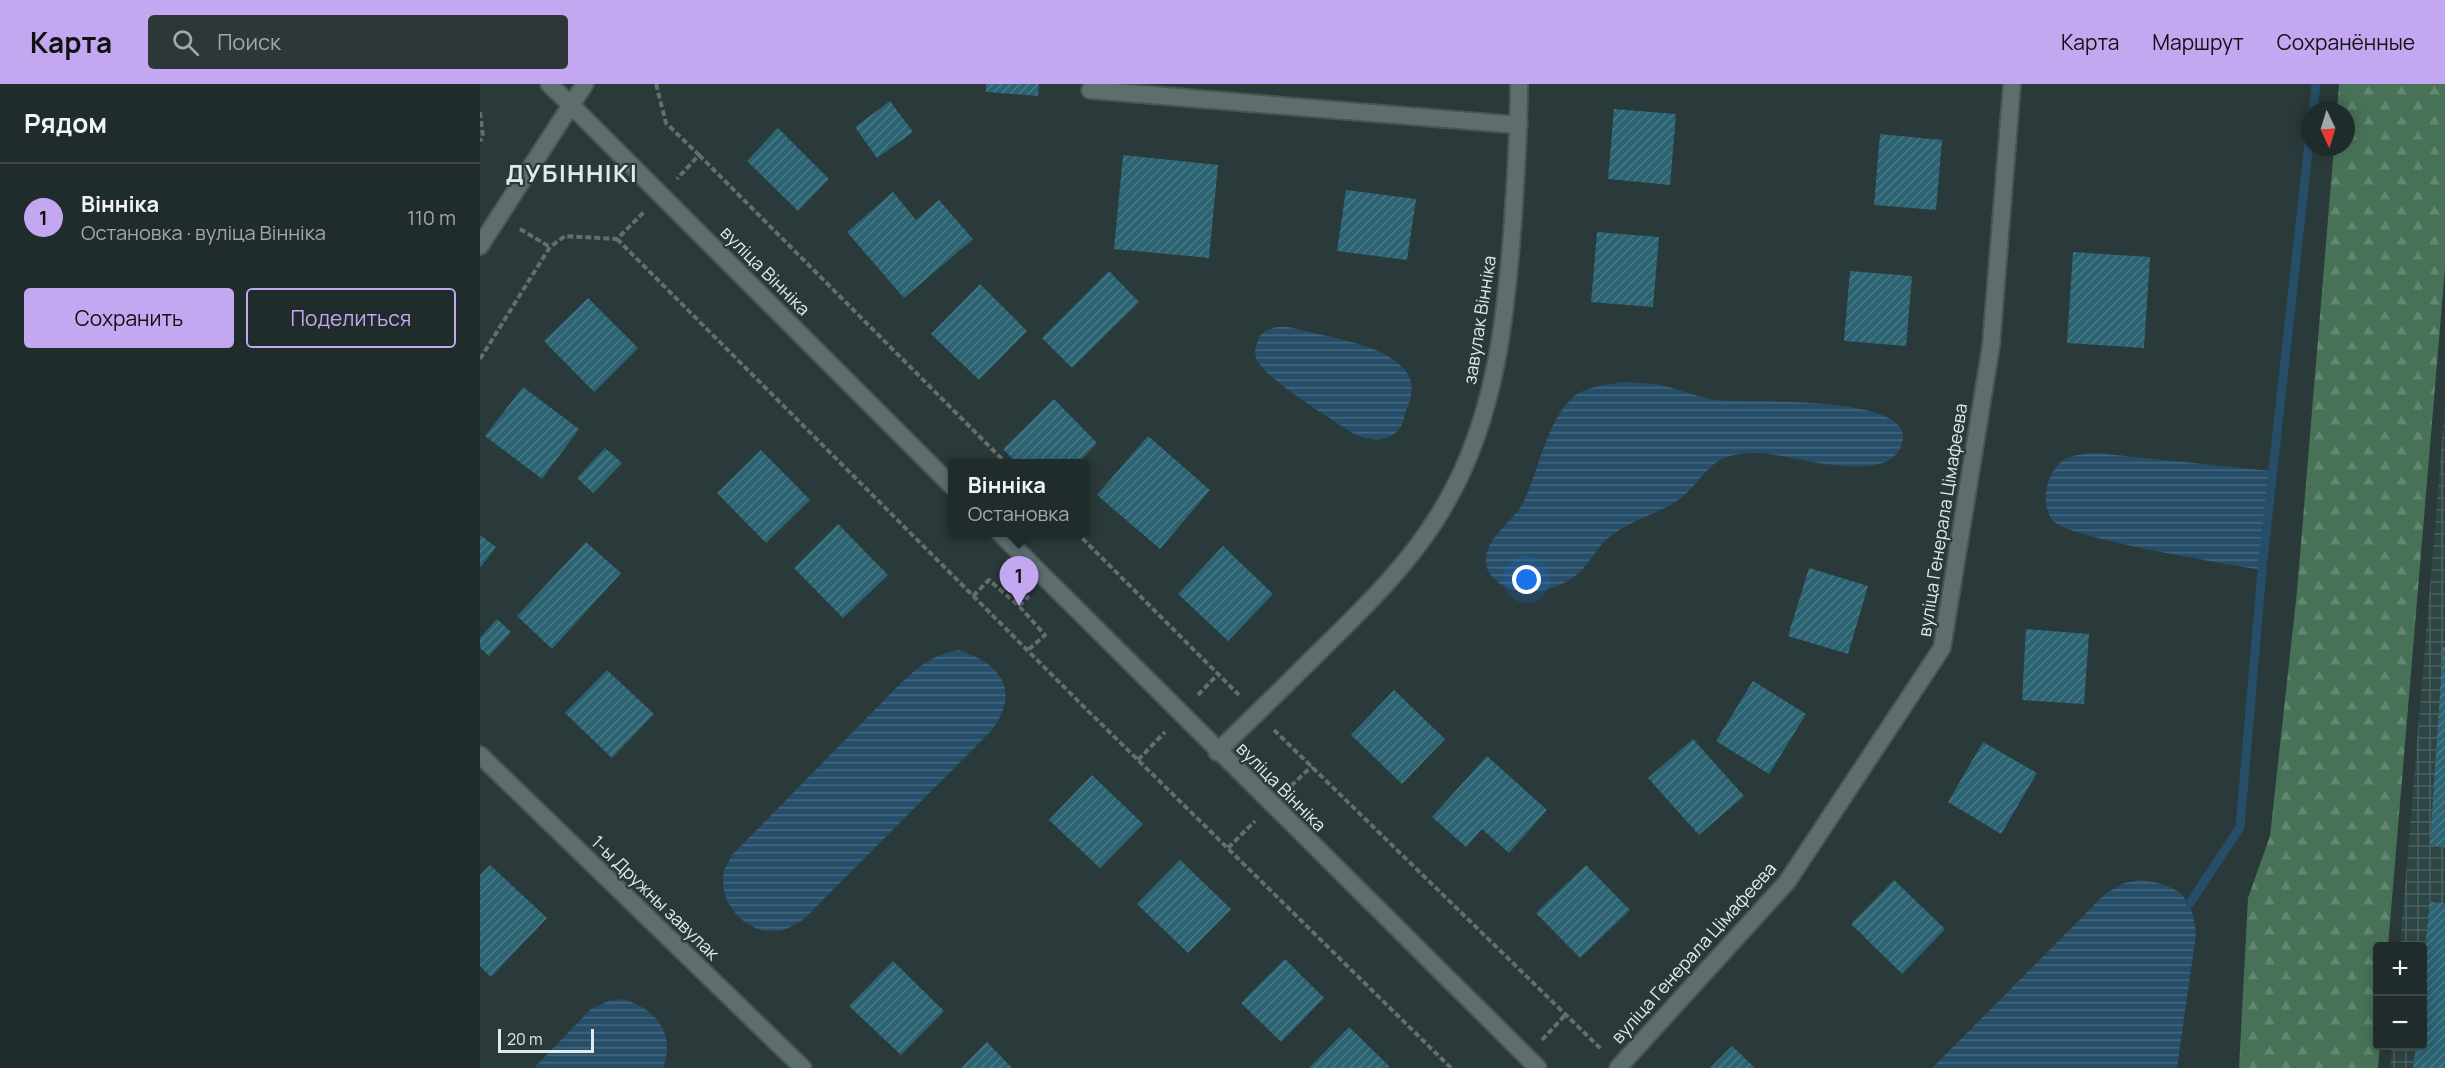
<!DOCTYPE html>
<html lang="ru">
<head>
<meta charset="utf-8">
<style>
	:root { --surface:#202b2b; --page:#2d3737; --text:#f1f3f6; --muted:#a2a7a9; --line:#3d4747; --accent:#c4a7f1 }
	body { margin:0; font-family:Manrope,sans-serif; background:var(--page); color:var(--text) }
	.controls { position:absolute; right:18px; bottom:18px; display:grid; overflow:hidden; border-radius:6px; box-shadow:0 3px 15px #0003 }
	.controls button { width:54px; height:54px; display:grid; place-items:center; padding:0; border:0; border-bottom:2px solid var(--line); background:var(--surface); color:var(--text); font:30px sans-serif }
	.compass { position:absolute; left:1821px; top:18px; width:54px; height:54px; border-radius:50%; background:var(--surface); box-shadow:0 3px 15px #0003; rotate:176deg }
	.scale { position:absolute; left:18px; bottom:15px; width:96px; box-sizing:border-box; padding-left:6px; border:3px solid #e1eaea; border-top:0; font-size:16px; line-height:21px; white-space:nowrap; color:#e1eaea; -webkit-text-stroke:4px #2a3939; paint-order:stroke }
	.you { position:absolute; left:1047px; top:496px; width:21px; height:21px; margin:-15px; border:4px solid #fff; border-radius:50%; background:#1a73e8; box-shadow:0 0 0 9px #1a73e833 }
	.badge { display:grid; place-items:center; width:39px; height:39px; border-radius:50%; background:var(--accent); color:#111; font-size:20px; font-weight:700 }
	.pin { position:absolute; translate:-50% -50px; filter:drop-shadow(0 2px 3px #0008) }
	.pin::after { content:''; position:absolute; top:32px; width:21px; height:18px; background:inherit; clip-path:polygon(0 0,100% 0,50% 100%) }
	.popup { position:absolute; left:468px; top:375px; width:141px; height:78px; box-sizing:border-box; display:grid; place-content:center; border-radius:6px; background:var(--surface); filter:drop-shadow(0 2px 4px #0005); font-size:20px; white-space:nowrap; color:var(--muted) }
	.popup b { font-size:22px; color:var(--text) }
	.popup::after { content:''; position:absolute; left:50%; top:100%; margin-left:-12px; border:12px solid transparent; border-top-color:var(--surface) }
	.list { margin:0; padding:0; list-style:none }
	h2 { display:flex; justify-content:space-between; align-items:center; height:78px; margin:0; padding:0 24px; font-size:26px }
	h2 small { font-size:20px; font-weight:400; color:var(--muted) }
	.list li { display:grid; grid-template-columns:39px 1fr auto; gap:18px; align-items:center; box-sizing:border-box; height:108px; padding:0 24px; border-top:2px solid var(--line) }
	.list b { display:block; font-size:22px; white-space:nowrap }
	.list p { margin:0; font-size:20px; white-space:nowrap; color:var(--muted) }
	.list em { font-size:20px; font-style:normal; color:var(--muted) }
	.actions { display:flex; gap:12px; padding:18px 24px }
	.actions a { flex:1; padding:14px 0; border:2px solid var(--accent); border-radius:6px; text-align:center; font-size:21px; color:var(--accent) }
	.actions .main { background:var(--accent); color:#111 }
	.icon { flex:none; width:33px; height:33px; fill:none; stroke:currentColor; stroke-width:2; stroke-linecap:round; stroke-linejoin:round }
	.map { position:relative; flex:none; width:1965px; height:984px; overflow:hidden }
	header { display:flex; align-items:center; gap:36px; box-sizing:border-box; height:84px; padding:0 30px; background:var(--accent); color:#111 }
	header strong { font-size:28px }
	nav { display:flex; gap:33px; margin-inline-start:auto; font-size:21px }
	.search { width:420px; height:54px; background:var(--page); display:flex; align-items:center; gap:15px; box-sizing:border-box; padding:0 21px; border-radius:6px; color:var(--muted); font-size:22px }
	main { display:flex }
	aside { flex:1; background:var(--surface) }
	.map>svg:first-child { display:block }
</style>
</head>
<body>
<header>
<strong>Карта</strong>
<div class="search"><svg class="icon" aria-label="search" viewBox="0 0 24 24"><circle cx="10" cy="10" r="6"/><path d="M15 15l6 6"/></svg>Поиск</div>
<nav><a>Карта</a><a>Маршрут</a><a>Сохранённые</a></nav>
</header>
<main>
<aside>
<h2>Рядом<small></small></h2>
<ul class="list">
<li><span class="badge">1</span><div><b>Вінніка</b><p>Остановка · вуліца Вінніка</p></div><em>110 m</em></li>
</ul>
<div class="actions"><a class="main">Сохранить</a><a>Поделиться</a></div>
</aside>
<div class="map">
<svg width="1965" height="984" viewBox="0 0 1965 984">
	<defs>
		<pattern id="industrial-grid" width="8" height="8" patternUnits="userSpaceOnUse" patternTransform="scale(1.5)"><rect width="8" height="8" fill="#2e4545"/><path d="M0 4h8M4 0v8" fill="none" stroke="#4c6060"/></pattern>
		<pattern id="forest-firs" width="22" height="20" patternUnits="userSpaceOnUse" patternTransform="scale(1.5)"><rect width="22" height="20" fill="#487257"/><path d="M5 1l3.5 6h-7zM16 11l3.5 6h-7z" fill="#62866f"/></pattern>
		<pattern id="water-rules" width="6" height="5" patternUnits="userSpaceOnUse" patternTransform="scale(1.5)"><rect width="6" height="5" fill="#264e68"/><path d="M0 2.5h6" fill="none" stroke="#45687e"/></pattern>
		<pattern id="building-hatch" width="6" height="6" patternUnits="userSpaceOnUse" patternTransform="scale(1.5)"><rect width="6" height="6" fill="#2b6372"/><path d="M-1 1l2-2M0 6l6-6M5 7l2-2" fill="none" stroke="#497a86"/></pattern>
	</defs>
	<rect width="100%" height="100%" fill="#2a3939"/>
	<path fill="url(#industrial-grid)" d="M1965 321V984H1910L1912 962H1942V862H1920Z"/>
	<path fill="url(#forest-firs)" d="M1859 0H1965V184L1908 862H1898V962H1900L1898 984H1759L1768 814 1790 752 1817 507 1854 63H1866V27H1857Z"/>
	<path fill="url(#water-rules)" d="M797 243H809C834 250 890 259 909 273 916 277 925 284 929 292 934 303 931 316 926 327 924 332 923 340 920 344 905 364 878 354 863 343 844 330 785 294 777 276 774 270 775 265 777 259 780 248 787 246 797 243Z
		M1144 298C1156 299 1168 299 1180 301 1199 305 1217 313 1235 316 1265 319 1427 310 1423 354 1417 408 1310 369 1278 369 1266 369 1252 370 1242 375 1226 383 1215 403 1201 414 1180 430 1153 435 1132 451 1119 460 1113 474 1102 486 1086 503 1057 511 1035 506 1022 503 1008 493 1006 480 1003 455 1033 438 1043 419 1060 385 1064 344 1090 316 1103 302 1127 301 1144 298Z
		M1616 369 1792 387 1782 486C1751 481 1588 454 1573 437 1560 421 1566 390 1581 378 1591 370 1604 370 1616 369Z
		M479 566C521 580 541 606 512 646L325 834C316 840 308 846 296 847 266 850 237 818 244 788 245 783 249 777 252 771L422 598C442 580 453 571 479 566Z
		M1662 796C1699 801 1713 813 1716 850L1697 984H1452L1626 809 1644 799Z
		M144 915C176 926 196 949 183 984H54L111 925 128 917Z"/>
	<g fill="none" stroke-linecap="round" stroke-linejoin="round">
		<path stroke="#264e68" stroke-width="9" d="M1833 27 1836 0
			M1710 819 1760 743 1782 486 1830 49"/>
	</g>
	<path fill="url(#building-hatch)" d="M506 0H559L558 12 506 8Z
		M410 17 433 48 397 74 375 43Z
		M1134 25 1196 30 1190 101 1128 95Z
		M298 44 349 95 318 127 267 77Z
		M1400 50 1462 56 1456 126 1394 121Z
		M643 71 738 81 729 174 634 165Z
		M866 106 936 115 927 176 857 167Z
		M413 108 436 136 459 116 493 155 424 214 367 148Z
		M1117 148 1179 153 1173 223 1111 218Z
		M1593 168 1670 173 1664 264 1587 259Z
		M629 187 659 218 592 284 562 254Z
		M1370 187 1432 192 1426 262 1364 257Z
		M500 200 547 247 499 296 451 250Z
		M108 214 158 264 114 308 64 257Z
		M43 303 99 345 62 395 5 352Z
		M574 315 617 359 597 380H538L523 365Z
		M668 352 730 406 680 465 617 411Z
		M125 364 142 379 113 409 97 394Z
		M281 366 330 416 286 459 237 409Z
		M358 440 408 491 363 534 314 484Z
		M0 451 16 463 0 484Z
		M106 458 141 489 72 565 37 532Z
		M743 462 793 510 748 557 698 510Z
		M1329 484 1388 502 1368 570 1308 552Z
		M17 535 31 548 9 572 0 564V554Z
		M1546 545 1609 550 1604 620 1542 616Z
		M1963 563H1965V763L1950 761Z
		M127 586 174 630 132 674 85 629Z
		M1273 597 1326 630 1289 690 1236 657Z
		M914 606 965 655 922 700 871 651Z
		M1213 655 1264 712 1219 751 1168 694Z
		M1503 658 1557 689 1521 750 1468 718Z
		M1007 672 1067 726 1029 769 1002 745 986 763 952 733Z
		M612 691 663 740 620 784 569 736Z
		M700 776 751 825 708 869 657 820Z
		M10 781 67 834 11 893 0 882V791Z
		M1106 781 1150 826 1100 874 1056 829Z
		M1414 796 1465 845 1422 890 1371 840Z
		M1950 818 1965 819V984H1933L1936 962H1942V893Z
		M805 875 844 914 801 958 761 919Z
		M413 877 464 927 421 971 369 922Z
		M869 943 909 982 907 984H829Z
		M507 958 532 984H481Z
		M1252 962 1275 984H1230Z"/>
	<g fill="none" stroke-linecap="round" stroke-linejoin="round">
		<defs>
			<path id="service" d="M610 6 1039 41"/>
			<path id="minor" d="M0 162 91 21 69 0
				M737 668C771 635 805 602 838 569 885 523 935 475 967 417 1016 331 1026 233 1033 136 1036 91 1039 46 1039 0
				M0 671 323 984
				M1138 984 1307 798 1462 564 1511 262 1532 0"/>
			<path id="tertiary" d="M105 0 91 21 473 403
				M519 448 1058 984"/>
		</defs>
		<use href="#service" stroke="#485555" stroke-width="20"/>
		<use href="#minor" stroke="#485555" stroke-width="20"/>
		<use href="#tertiary" stroke="#485555" stroke-width="20"/>
		<path stroke="#626f6f" stroke-width="4" stroke-dasharray="6 3" stroke-linecap="butt" d="M176 0 186 39 219 71 197 95
			M0 28 3 53 0 57
			M219 71 527 380
			M40 145 70 163
			M137 155 599 618 971 984
			M0 275 70 163 85 152 137 155 164 128
			M596 448 759 611
			M493 512 509 496 539 522 565 551 548 566
			M539 522 549 512
			M718 611 738 590
			M794 646 1122 966
			M658 676 685 648
			M811 702 832 682
			M748 764 775 737
			M1062 956 1086 930"/>
		<use href="#service" stroke="#5e6e6e" stroke-width="16"/>
		<use href="#minor" stroke="#5e6e6e" stroke-width="16"/>
		<use href="#tertiary" stroke="#5e6e6e" stroke-width="16"/>
	</g>
	<g text-anchor="middle" stroke-width="4.5" stroke-linejoin="round" paint-order="stroke">
		<g font-size="18" fill="#e1eaea" stroke="#2a3939">
			<text transform="translate(285 187) rotate(45)" y="6">вуліца Вінніка</text>
			<text transform="translate(1000 236) rotate(-81)" y="6">завулак Вінніка</text>
			<text transform="translate(1463 436) rotate(-81)" y="6">вуліца Генерала Цімафеева</text>
			<text transform="translate(801 703) rotate(45)" y="6">вуліца Вінніка</text>
			<text transform="translate(175 814) rotate(44)" y="6">1-ы Дружны завулак</text>
			<text transform="translate(1214 869) rotate(-48)" y="6">вуліца Генерала Цімафеева</text>
		</g>
		<g font-size="24" font-weight="bold" letter-spacing="1.5" fill="#e1eaea" stroke="#2a3939">
			<text x="92" y="98">ДУБІННІКІ</text>
		</g>
	</g>
</svg>
<div class="controls">
<button>+</button>
<button>−</button>
</div>
<svg class="compass" viewBox="-18 -18 36 36"><path d="M0-13l5 13h-10z" fill="#e53935"/><path d="M0 13l5-13h-10z" fill="#a2a7a9"/></svg>
<div class="scale">20 m</div>
<div class="you"></div>
<div class="pin badge" style="left:539px;top:522px">1</div>
<div class="popup"><b>Вінніка</b>Остановка</div>
</div>
</main>
</body>
</html>
